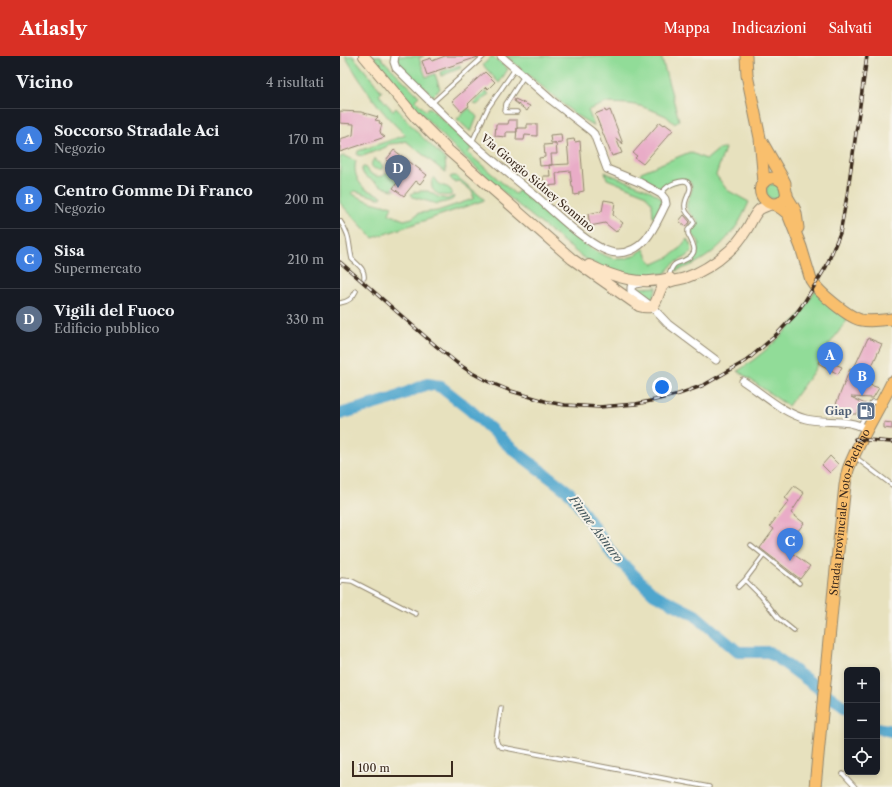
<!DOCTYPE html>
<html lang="it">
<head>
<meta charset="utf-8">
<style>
	:root { --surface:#171b24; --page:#20242c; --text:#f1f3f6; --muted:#9ea1a6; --line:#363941; --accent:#d93025 }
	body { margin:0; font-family:"Libre Caslon Text",serif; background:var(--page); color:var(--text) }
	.controls { position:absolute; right:12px; bottom:12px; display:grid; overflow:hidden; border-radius:6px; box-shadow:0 2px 6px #0003 }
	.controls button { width:36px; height:36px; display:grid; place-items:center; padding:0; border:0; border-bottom:1px solid var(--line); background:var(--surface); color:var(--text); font:20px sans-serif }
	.scale { position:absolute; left:12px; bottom:10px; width:101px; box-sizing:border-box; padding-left:4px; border:2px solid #3b2a1e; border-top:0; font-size:11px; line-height:14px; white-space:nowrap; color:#3b2a1e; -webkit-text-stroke:3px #f7f3e8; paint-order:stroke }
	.you { position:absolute; left:322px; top:331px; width:14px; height:14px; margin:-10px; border:3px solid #fff; border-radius:50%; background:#1a73e8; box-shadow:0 0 0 6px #1a73e833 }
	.badge { display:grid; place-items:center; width:26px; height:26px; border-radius:50%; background:var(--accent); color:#fff; font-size:13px; font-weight:700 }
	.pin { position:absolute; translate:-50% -33px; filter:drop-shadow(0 1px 2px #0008) }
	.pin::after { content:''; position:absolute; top:21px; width:14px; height:12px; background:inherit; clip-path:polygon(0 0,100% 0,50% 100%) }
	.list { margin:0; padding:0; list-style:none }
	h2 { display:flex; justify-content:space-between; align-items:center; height:52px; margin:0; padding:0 16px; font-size:17px }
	h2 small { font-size:13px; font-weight:400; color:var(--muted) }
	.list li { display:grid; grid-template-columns:26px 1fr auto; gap:12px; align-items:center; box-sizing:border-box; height:60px; padding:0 16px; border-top:1px solid var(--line) }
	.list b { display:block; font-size:15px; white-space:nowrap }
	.list p { margin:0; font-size:13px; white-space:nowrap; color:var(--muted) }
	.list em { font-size:13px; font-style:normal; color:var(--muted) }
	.icon { flex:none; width:22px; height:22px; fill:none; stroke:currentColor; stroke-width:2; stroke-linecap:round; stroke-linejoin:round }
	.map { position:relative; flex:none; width:552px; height:731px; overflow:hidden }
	header { display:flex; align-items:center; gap:24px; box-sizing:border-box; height:56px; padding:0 20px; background:var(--accent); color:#fff }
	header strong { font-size:19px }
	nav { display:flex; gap:22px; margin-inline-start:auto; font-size:14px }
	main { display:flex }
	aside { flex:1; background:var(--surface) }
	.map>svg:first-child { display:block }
</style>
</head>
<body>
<header>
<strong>Atlasly</strong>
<nav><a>Mappa</a><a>Indicazioni</a><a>Salvati</a></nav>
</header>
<main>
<aside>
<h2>Vicino<small>4 risultati</small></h2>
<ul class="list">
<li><span class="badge" style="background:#3f7fe0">A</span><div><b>Soccorso Stradale Aci</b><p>Negozio</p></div><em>170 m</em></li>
<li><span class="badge" style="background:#3f7fe0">B</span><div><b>Centro Gomme Di Franco</b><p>Negozio</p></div><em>200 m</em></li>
<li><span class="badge" style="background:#3f7fe0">C</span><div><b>Sisa</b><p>Supermercato</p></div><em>210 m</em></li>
<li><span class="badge" style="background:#5c6f8a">D</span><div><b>Vigili del Fuoco</b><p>Edificio pubblico</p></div><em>330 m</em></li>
</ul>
</aside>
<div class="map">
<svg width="552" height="731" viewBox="0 0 552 731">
	<rect width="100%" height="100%" fill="#f7f3e8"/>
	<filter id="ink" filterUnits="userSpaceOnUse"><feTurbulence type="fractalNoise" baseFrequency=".025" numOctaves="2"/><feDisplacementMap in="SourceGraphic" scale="8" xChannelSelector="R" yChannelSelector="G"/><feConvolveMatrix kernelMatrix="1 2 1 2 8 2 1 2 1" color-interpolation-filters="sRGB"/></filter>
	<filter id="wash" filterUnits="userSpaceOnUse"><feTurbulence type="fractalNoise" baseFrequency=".012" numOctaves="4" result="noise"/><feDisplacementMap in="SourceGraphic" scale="16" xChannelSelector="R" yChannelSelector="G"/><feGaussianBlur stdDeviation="0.9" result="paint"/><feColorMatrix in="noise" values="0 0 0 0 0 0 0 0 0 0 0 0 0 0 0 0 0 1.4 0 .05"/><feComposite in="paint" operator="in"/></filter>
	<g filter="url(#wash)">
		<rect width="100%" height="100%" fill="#e7e1be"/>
		<path fill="#91dc98" stroke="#66835b" d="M5 0H13L42 36 39 39 53 55 56 52 78 77 105 103 106 116 102 114 66 85 60 87 49 88 46 91 23 100 17 99 18 95 66 79C40 57 22 28 5 0Z
			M32 0H41L42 3 79 40 75 44 86 55 89 51 132 91 128 97 175 138 180 134C200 152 255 206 282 203 290 202 297 198 304 193L311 207 314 208 329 201 338 194 347 183 351 188 352 195C345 206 334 202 326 217L302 220H291L260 211 241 200 172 144 116 93 72 48Z
			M58 0H84L79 2 86 21 95 18 100 33 93 40 84 31 82 32C76 27 63 17 59 10 57 6 57 3 58 0Z
			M152 0 168 13 159 27 143 9Z
			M166 0H321L339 64 335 68 326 60 317 56 300 50 289 48 266 47 248 54 254 70 236 59Z
			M120 9 121 12 101 20 100 16Z
			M146 35 149 38 137 49 134 47Z
			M129 52 137 61 131 76 117 63Z
			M385 92 376 119 387 134 409 146C406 153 402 161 398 168 387 184 372 199 354 208 348 211 341 213 334 215L333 213C339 207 347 207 353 202 357 198 361 189 358 184 356 182 353 180 351 177 351 172 357 171 358 164 355 162 351 159 349 156 340 145 361 133 347 124L327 129 321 134 300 123 301 116 350 96 363 102 367 103 379 93Z
			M4 100 16 105C13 115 17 125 24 132 29 135 36 138 42 140L41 142H38L15 135 11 137C19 142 30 146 39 148 44 150 48 148 52 150L49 158 64 164 72 162 79 157 97 155 133 143V136L119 125 114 126 111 123 110 121 112 120H116L145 144 33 182 0 147V101Z
			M34 103H36V105C40 107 44 108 42 113 34 115 28 110 34 103Z
			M23 111H25C29 119 42 125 47 116L52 117 60 124 53 132 56 134C46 135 32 124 24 119L22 115V112Z
			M265 116C275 122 318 134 322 144 323 150 317 157 315 162L313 161 312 147 304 138 267 123Z
			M94 121 100 129 107 131 110 133 112 136 111 139C99 142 86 134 94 121Z
			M426 135a8 8 0 1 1 16 0a8 8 0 1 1-16 0Z
			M81 135H88L98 141 103 142 107 143 114 140 113 143 109 145 97 148 73 141 71 138 74 136Z
			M317 231 313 242C306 244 302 239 297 235L298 232Z
			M475 234 508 263 485 294 473 316 448 350 398 315C423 298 443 280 462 256 467 249 471 241 475 234Z"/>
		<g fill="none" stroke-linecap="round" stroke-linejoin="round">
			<path stroke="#50a6cd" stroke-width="12" d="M0 358 52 343 82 330 87 328 94 329 101 331 130 354 170 391 230 437 273 499 314 538 355 559 398 596H429L507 653
				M537 672 552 675"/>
		</g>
		<g id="blocks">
			<path fill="#e9acc7" d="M105 0H138V1L96 15V16L87 19 82 5 91 2 92 5Z
				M145 16 155 26 148 33 146 31 128 48 129 50 122 56 112 45Z
				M175 43 190 50 187 55 174 45Z
				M265 54 266 56 270 54 283 88 276 82 282 97 272 100 255 58Z
				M0 55 21 56 38 61 35 64 40 65 39 67 42 68 40 75 41 78 45 81 0 96V83L13 79 14 68 0 67Z
				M169 64H177V76H166V81L155 80 156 68H168Z
				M320 66 324 69 325 68 333 74 303 108 295 102 297 100 293 97Z
				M187 68H197V80L185 79 184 84H176L177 72H187Z
				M221 78 222 86 211 87 210 79Z
				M234 83 235 86 240 85 244 135 239 136V138L234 139 233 131H232L230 115 220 116V117H216L217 129 204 130 203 120H210L209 109 229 108 227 84Z
				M216 88 217 98H211L212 109 200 110 199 102 205 101 204 89Z
				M54 94 87 119 80 128 76 125 64 140 53 132 64 118 46 104Z
				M264 144 275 146 273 159 283 167 276 176 265 167 250 170 248 158 262 155Z
				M344 159 350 166 346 171 339 165Z
				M528 282 542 288 524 327 539 332 533 342 511 341 527 349 523 356 519 353 517 358H492L510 313 513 314Z
				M485 294 498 301 495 308 502 311 498 318 478 307Z
				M544 366 552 367V373L544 372Z
				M490 400 498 408 490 417 482 409Z
				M454 430 464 437 451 457 464 467 445 492 470 510 460 523 420 492 434 473 430 470 449 445 445 442Z"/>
		</g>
	</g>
	<g filter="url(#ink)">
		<use href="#blocks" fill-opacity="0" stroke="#91866e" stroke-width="1"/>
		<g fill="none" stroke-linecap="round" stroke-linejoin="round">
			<defs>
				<path id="lane" d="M92 47 144 0
					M177 56H165L166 48 184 20
					M132 86 148 52 175 13
					M321 138C322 136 324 134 325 133 330 128 351 118 350 133 349 139 344 145 345 151 345 159 353 160 354 167L348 174V178C355 191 359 198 343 205 340 206 336 207 334 209 331 212 330 216 329 220
					M0 165C11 180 8 186 12 203 18 209 25 213 24 222
					M0 247C8 246 13 242 16 235
					M520 369 532 346H539
					M515 401 552 429
					M411 489 459 527
					M405 524 421 540 438 562 454 575
					M0 526 2 524 12 525 76 558
					M398 531 405 524 424 499
					M161 652 156 684 158 689 161 691 369 731
					M503 718 515 731"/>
				<path id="street" d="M55 0 54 6 56 12C81 36 106 62 132 86 153 105 175 123 197 141 213 155 256 198 278 197 306 196 315 169 326 148L325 143 321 138 301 127 267 113 254 78 251 75 211 44 161 0
					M301 227 295 228 291 231V235L311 250 328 268 376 304
					M403 325C423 338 443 357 466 363 487 368 507 362 527 373"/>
				<path id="secondary" d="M24 0 76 62 109 95 232 203 299 250C322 257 314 236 325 228 331 224 339 224 345 222 362 216 377 206 389 195 396 189 402 181 407 173 411 167 414 158 420 153 424 151 427 150 431 148
					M249 209C275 222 302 230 330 222"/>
				<g id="primary">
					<path d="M406 0 407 19 420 82 424 126"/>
					<path d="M422 86 442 121 445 127"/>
					<path d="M447 138C435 164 407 133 428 123 432 121 437 122 440 124 447 128 445 134 447 140 449 145 453 149 455 154 457 160 457 166 458 172"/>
					<path d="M434 148 442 153 448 158 461 191 471 224C478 236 508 261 521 264 531 266 542 264 552 263"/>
					<path id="s1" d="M475 731 493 542 505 429C506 423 507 416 509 411 521 381 538 355 552 326"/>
				</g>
			</defs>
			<use href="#lane" stroke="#91866e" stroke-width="5.5"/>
			<use href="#street" stroke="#91866e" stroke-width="9"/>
			<use href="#secondary" stroke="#91866e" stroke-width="12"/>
			<use href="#primary" stroke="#91866e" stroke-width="13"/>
			<use href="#lane" stroke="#fff" stroke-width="3.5"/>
			<use href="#street" stroke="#fff" stroke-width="7"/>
			<use href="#secondary" stroke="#fde5c5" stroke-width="10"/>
			<use href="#primary" stroke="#f9bf6d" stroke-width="11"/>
			<defs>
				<path id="rail" d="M0 206 96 290 117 307 132 317 149 326 171 335 208 346 225 349 259 351 296 348 315 344 339 338 364 329 390 314 406 305 434 281 455 259 465 245 486 211 500 177 507 140 527 0
					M515 383 552 386"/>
			</defs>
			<use href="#rail" stroke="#3b2a1e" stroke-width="3.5"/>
			<use href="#rail" stroke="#f7f3e8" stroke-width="2" stroke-dasharray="6" stroke-linecap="butt"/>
		</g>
	</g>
	<defs>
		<symbol id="fuel-square" viewBox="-11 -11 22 22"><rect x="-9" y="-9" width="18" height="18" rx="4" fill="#5c6f8a" stroke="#f7f3e8"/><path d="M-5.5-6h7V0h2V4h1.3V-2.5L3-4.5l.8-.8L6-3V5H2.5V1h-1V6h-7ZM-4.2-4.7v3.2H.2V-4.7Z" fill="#fff"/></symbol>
	</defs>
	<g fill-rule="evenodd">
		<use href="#fuel-square" x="515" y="344" width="22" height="22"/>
	</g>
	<g text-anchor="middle" stroke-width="4" stroke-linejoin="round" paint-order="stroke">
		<g font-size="11" fill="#3b2a1e" stroke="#f7f3e8">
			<text transform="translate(198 127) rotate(40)" y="4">Via Giorgio Sidney Sonnino</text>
			<text dy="4" stroke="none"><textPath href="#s1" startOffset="278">Strada provinciale Noto-Pachino</textPath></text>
		</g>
		<g font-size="11" font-weight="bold" fill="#4e5e75" stroke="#f7f3e8" text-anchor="end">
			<text x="512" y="359">Giap</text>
		</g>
		<g font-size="12" font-style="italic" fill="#42555b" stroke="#f7f3e8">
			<text transform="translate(256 473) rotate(53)" y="4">Fiume Asinaro</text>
		</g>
	</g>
</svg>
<div class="controls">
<button>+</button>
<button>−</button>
<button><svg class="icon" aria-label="locate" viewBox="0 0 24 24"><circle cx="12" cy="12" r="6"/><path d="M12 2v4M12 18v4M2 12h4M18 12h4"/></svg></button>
</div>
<div class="scale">100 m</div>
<div class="you"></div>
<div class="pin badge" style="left:490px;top:319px;background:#3f7fe0">A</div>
<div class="pin badge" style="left:522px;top:340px;background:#3f7fe0">B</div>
<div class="pin badge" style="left:450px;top:505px;background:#3f7fe0">C</div>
<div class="pin badge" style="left:58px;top:132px;background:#5c6f8a">D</div>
</div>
</main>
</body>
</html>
